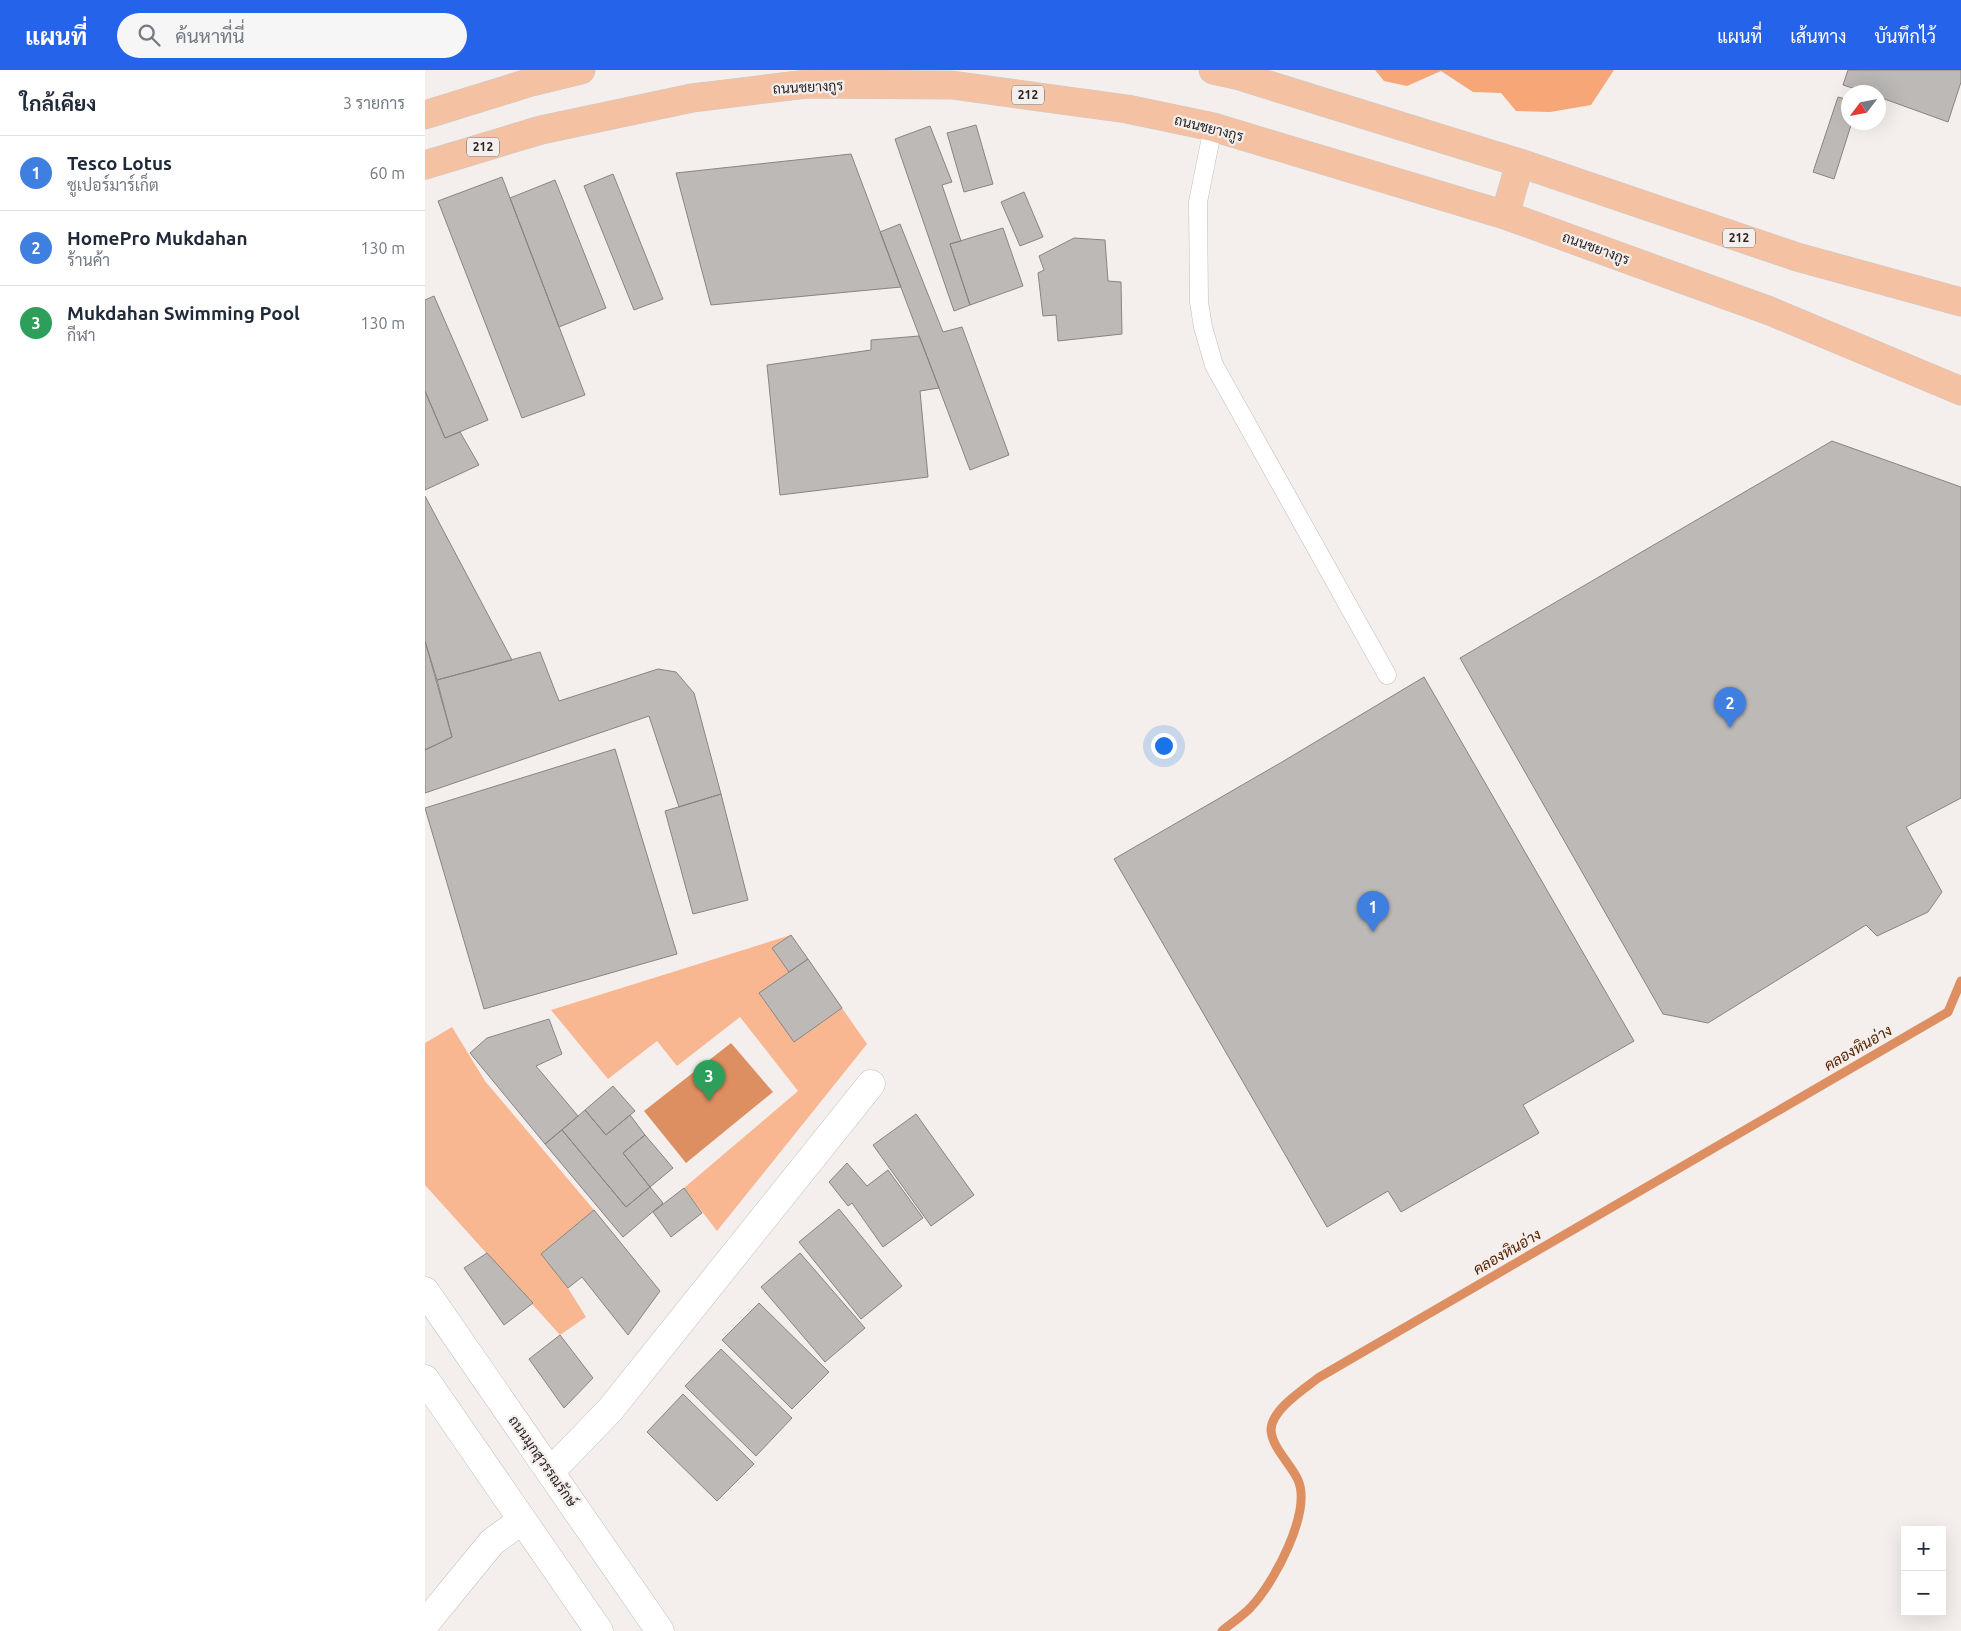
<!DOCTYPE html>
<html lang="th">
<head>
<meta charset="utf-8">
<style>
	:root { --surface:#fff; --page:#f6f6f7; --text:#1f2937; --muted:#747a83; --line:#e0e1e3; --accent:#2563eb }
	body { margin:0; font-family:Ubuntu,Sarabun,sans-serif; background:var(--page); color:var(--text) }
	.controls { position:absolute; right:15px; bottom:15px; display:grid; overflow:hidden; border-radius:0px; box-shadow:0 5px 20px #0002 }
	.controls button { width:45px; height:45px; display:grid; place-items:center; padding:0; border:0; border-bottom:1px solid var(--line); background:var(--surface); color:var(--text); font:25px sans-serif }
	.compass { position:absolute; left:1416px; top:15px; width:45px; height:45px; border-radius:50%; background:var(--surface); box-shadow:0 5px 20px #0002; rotate:238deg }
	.you { position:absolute; left:738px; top:675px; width:18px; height:18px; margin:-12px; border:4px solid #fff; border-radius:50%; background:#1a73e8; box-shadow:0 0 0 8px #1a73e833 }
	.badge { display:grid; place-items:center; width:32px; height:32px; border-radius:50%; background:var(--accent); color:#fff; font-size:16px; font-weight:700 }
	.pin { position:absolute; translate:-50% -41px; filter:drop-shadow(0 1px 2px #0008) }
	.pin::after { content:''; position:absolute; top:26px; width:18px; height:15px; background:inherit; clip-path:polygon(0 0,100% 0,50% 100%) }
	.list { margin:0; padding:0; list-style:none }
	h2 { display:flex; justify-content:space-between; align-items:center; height:65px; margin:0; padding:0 20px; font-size:21px }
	h2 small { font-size:16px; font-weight:400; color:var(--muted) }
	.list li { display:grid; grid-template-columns:32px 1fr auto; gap:15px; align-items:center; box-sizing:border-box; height:75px; padding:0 20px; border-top:1px solid var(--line) }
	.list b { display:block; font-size:19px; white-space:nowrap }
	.list p { margin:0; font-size:16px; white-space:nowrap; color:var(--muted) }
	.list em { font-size:16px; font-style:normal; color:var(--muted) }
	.icon { flex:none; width:28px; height:28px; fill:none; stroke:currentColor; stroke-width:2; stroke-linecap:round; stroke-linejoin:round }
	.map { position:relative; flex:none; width:1536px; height:1561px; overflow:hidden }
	header { display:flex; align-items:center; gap:30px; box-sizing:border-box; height:70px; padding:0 25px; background:var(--accent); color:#fff }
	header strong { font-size:24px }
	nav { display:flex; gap:28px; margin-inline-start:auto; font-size:18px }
	.search { width:350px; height:45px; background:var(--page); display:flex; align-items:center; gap:12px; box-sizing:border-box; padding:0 18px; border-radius:28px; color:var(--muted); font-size:19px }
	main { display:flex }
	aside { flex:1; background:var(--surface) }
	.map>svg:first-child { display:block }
</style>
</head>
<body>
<header>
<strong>แผนที่</strong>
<div class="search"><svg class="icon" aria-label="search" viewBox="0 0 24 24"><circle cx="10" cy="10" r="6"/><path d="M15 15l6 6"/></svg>ค้นหาที่นี่</div>
<nav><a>แผนที่</a><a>เส้นทาง</a><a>บันทึกไว้</a></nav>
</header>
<main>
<aside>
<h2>ใกล้เคียง<small>3 รายการ</small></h2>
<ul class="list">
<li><span class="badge" style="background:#3f7fe0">1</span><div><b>Tesco Lotus</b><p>ซูเปอร์มาร์เก็ต</p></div><em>60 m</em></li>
<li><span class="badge" style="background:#3f7fe0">2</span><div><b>HomePro Mukdahan</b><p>ร้านค้า</p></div><em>130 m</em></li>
<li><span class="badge" style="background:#2e9e5b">3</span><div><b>Mukdahan Swimming Pool</b><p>กีฬา</p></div><em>130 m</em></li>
</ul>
</aside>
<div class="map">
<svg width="1536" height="1561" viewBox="0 0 1536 1561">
	<rect width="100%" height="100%" fill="#f4efec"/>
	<path fill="#f9b791" d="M366 865 347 878 364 902 335 923 369 972 417 938 442 974 292 1161 259 1118 373 1021 315 947 252 996 232 971 183 1009 126 940Z
		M27 957 60 1011 169 1140 116 1184 143 1218 161 1247 135 1265 0 1115V973Z"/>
	<path fill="#f6a677" d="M950 0H1189L1166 35 1125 42 1091 41 1076 23 1048 22 1016 1 982 16 959 11Z"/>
	<path fill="#dd8f61" d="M306 973 348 1022 261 1093 219 1041Z"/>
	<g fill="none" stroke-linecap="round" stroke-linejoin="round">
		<path stroke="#dd8f61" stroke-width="9" d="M797 1561C806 1553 818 1546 826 1537 849 1513 887 1442 873 1410 866 1394 847 1378 846 1360 846 1340 879 1319 893 1308L1523 942 1536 911"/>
	</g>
	<path fill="#bdb9b6" stroke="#898482" d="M1423 0H1536V12L1523 52 1454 27V22H1440L1418 15Z
		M1413 27 1424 30V52H1427L1409 109 1388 102Z
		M551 55 568 114 539 122 522 63Z
		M505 56 527 112 517 115 536 171 525 174 545 235 529 241 470 69Z
		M426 84 476 217 286 235 251 103Z
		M188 104 238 229 209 240 159 116Z
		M77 107 160 325 97 348 13 131Z
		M130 110 181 238 134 257 85 128Z
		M599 122 618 167 595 176 576 132Z
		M475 154 518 262 537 257 584 385 545 400 455 162Z
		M578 158 598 216 545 235 525 174Z
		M649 168 680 170 683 211 696 212 697 264 633 271 631 245 618 246 613 203 619 200 614 186Z
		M9 226 63 350 20 368 0 321V230Z
		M494 266 514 318 495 321 503 407 355 425 342 295 446 280V270Z
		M0 321 20 368 35 362 54 395 0 420Z
		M1407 371 1536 417V728L1481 757 1517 822 1503 842 1452 866 1441 855 1283 953 1238 944 1035 588Z
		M0 426 87 590 12 610 0 571Z
		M0 571 27 667 0 680Z
		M115 582 134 631 233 599 251 602 269 623 296 724 254 737 224 646 0 723V680L27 667 12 610Z
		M999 607 1209 971 1098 1035 1114 1063 976 1142 963 1121 902 1157 689 789 857 692Z
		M190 679 252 884 59 939 0 738Z
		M296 724 323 830 268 844 240 741Z
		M366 865 383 889 364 902 347 878Z
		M383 889 417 938 369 972 334 923Z
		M124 949 137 984 111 996 153 1046 120 1074 45 983 62 968Z
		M188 1016 210 1041 181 1065 160 1040Z
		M160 1040 181 1065 205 1045 220 1065 198 1083 225 1117 201 1137 137 1060Z
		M491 1044 549 1125 506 1156 448 1075Z
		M137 1060 201 1137 225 1117 238 1133 198 1167 120 1074Z
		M220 1065 248 1098 225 1117 198 1083Z
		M422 1093 442 1116 463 1100 498 1148 458 1177 427 1133 423 1136 404 1112Z
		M259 1118 277 1143 246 1167 228 1142Z
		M414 1139 477 1216 436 1249 374 1172Z
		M169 1140 235 1221 203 1265 157 1207 143 1218 116 1184Z
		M62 1183 108 1233 79 1255 39 1198Z
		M375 1183 440 1258 400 1292 336 1217Z
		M334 1233 404 1302 367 1339 297 1270Z
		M135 1265 168 1308 139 1338 104 1289Z
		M296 1279 367 1348 331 1386 260 1316Z
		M258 1324 329 1394 292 1431 222 1362Z"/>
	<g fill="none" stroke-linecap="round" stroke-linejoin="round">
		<defs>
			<path id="service" d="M788 57 773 132 774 232 778 257 789 295 962 605"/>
			<path id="minor" d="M125 1402 185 1340 446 1014
				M0 1554 67 1472 96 1451"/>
			<path id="secondary" d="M0 1221 235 1561
				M0 1309 174 1561"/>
			<path id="primary" d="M788 0 811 5 1095 93 1372 187 1536 232
				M0 45 103 13 156 0
				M0 95 116 60 267 28 382 14 527 15 702 39 788 57 1080 145 1345 241 1536 321
				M1080 145 1095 93"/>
		</defs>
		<use href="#service" stroke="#c2bdba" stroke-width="19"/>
		<use href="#minor" stroke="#c2bdba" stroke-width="29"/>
		<use href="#secondary" stroke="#c2bdba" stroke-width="29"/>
		<use href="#primary" stroke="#cbcbcb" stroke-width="29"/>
		<use href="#service" stroke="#fff" stroke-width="18"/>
		<use href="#minor" stroke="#fff" stroke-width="28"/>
		<use href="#secondary" stroke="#fff" stroke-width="28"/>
		<use href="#primary" stroke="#f4c1a3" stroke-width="28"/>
	</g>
	<g text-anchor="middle" stroke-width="4.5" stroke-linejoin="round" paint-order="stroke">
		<g fill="#f4efec" stroke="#656261" stroke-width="1">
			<rect x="587" y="15.5" width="32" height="19" rx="4"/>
			<rect x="42" y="67.5" width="32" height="19" rx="4"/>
			<rect x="1298" y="158.5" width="32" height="19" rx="4"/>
		</g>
		<g font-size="12" font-weight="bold" fill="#282625">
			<text x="603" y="29">212</text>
			<text x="58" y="81">212</text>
			<text x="1314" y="172">212</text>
		</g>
		<g font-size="14" fill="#282625" stroke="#f4efec">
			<text transform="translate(383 17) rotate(-3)" y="5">ถนนชยางกูร</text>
			<text transform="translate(784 58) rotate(14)" y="5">ถนนชยางกูร</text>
			<text transform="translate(1171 178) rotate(20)" y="5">ถนนชยางกูร</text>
			<text transform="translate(118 1391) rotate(55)" y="5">ถนนมุกสุวรรณรักษ์</text>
		</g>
		<g font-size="15" font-style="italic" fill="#562500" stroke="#f4efec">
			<text transform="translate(1433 978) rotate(-30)" y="5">คลองหินอ่าง</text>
			<text transform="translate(1082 1182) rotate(-30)" y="5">คลองหินอ่าง</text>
		</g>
	</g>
</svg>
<div class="controls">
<button>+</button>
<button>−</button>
</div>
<svg class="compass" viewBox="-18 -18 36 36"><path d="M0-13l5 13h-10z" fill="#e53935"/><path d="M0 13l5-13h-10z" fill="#747a83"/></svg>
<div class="you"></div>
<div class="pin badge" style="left:948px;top:862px;background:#3f7fe0">1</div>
<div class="pin badge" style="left:1305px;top:658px;background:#3f7fe0">2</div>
<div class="pin badge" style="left:284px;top:1031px;background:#2e9e5b">3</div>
</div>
</main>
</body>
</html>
